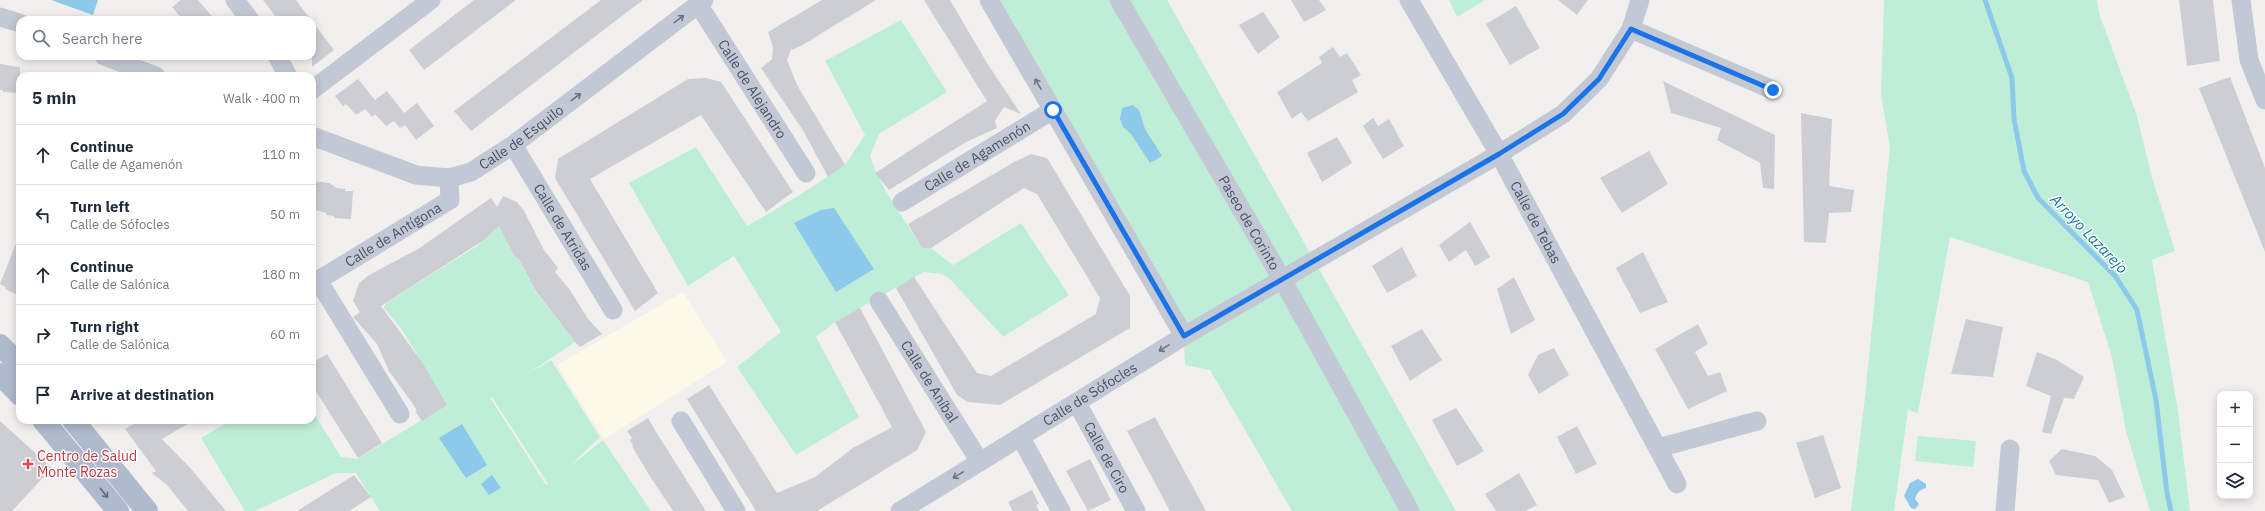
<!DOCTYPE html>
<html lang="en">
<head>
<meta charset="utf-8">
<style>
	:root { --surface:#fff; --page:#f2f2f3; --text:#1f2937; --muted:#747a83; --line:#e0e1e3 }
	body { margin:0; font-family:"IBM Plex Sans",sans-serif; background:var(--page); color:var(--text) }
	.controls { position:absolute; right:12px; bottom:12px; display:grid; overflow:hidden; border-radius:8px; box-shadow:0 2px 10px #0003 }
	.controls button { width:36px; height:36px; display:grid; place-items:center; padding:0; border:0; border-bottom:1px solid var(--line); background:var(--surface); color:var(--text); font:20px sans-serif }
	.stop { position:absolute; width:12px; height:12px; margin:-9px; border:3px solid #1a73e8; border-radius:50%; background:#fff }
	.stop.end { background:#1a73e8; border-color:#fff; box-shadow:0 1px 4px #0008 }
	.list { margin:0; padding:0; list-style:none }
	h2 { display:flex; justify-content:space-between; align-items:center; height:52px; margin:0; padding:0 16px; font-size:17px }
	h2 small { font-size:13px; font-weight:400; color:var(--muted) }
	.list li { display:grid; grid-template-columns:26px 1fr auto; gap:12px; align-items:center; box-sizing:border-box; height:60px; padding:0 16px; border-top:1px solid var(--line) }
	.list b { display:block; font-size:15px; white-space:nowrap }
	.list p { margin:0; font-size:13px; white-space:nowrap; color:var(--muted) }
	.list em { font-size:13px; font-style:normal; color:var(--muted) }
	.icon { flex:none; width:22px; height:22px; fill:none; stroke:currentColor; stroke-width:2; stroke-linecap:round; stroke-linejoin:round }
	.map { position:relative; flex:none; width:2265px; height:511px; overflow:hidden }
	.search { position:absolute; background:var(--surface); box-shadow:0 2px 10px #0003; left:16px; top:16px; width:300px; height:44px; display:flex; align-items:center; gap:10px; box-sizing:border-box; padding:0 14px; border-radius:12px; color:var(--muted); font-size:15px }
	.panel { position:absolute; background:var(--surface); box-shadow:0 2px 10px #0003; left:16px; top:72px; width:300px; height:352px; border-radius:12px }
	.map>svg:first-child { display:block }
</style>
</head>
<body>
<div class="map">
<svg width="2265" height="511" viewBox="0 0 2265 511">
	<rect width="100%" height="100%" fill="#f2f0ef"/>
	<path fill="#fcf9e9" d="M683 292 727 362 604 439 557 365Z"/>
	<path fill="#bfeed8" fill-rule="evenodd" d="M1000 0H1167L1456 511H1292L1210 370 1185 365 1183 319Z
		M1449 0H1485L1457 17Z
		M1884 0H2097L2099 13 2136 113 2151 174 2175 251 2152 260 2178 411 2190 511H2150L2126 431 2112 357 2088 282 1950 237 1918 413 1908 410 1894 511H1851L1865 397 1890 147 1881 95Z
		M901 20 947 92 879 134 870 156C881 190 904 217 922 248H931L953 265 1021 223 1069 295 1003 337 950 279 942 274 924 272 835 322 816 337 859 417 796 455 737 367 781 332 734 256 688 286 629 183 696 147 747 226 798 196 845 165 865 135 825 61Z
		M499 211 508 245 514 256 519 259 535 291 575 342 526 375 551 360 600 437 570 466 603 440 651 511H380L356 473H336L255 511H245L201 438 232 420H312V410L341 457 357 459 447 405 429 375 415 360 418 356 401 328 384 308 386 303 477 246 495 230 489 222ZM492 397 548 484 546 485 491 399Z
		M1918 436 1976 441 1973 467 1915 461Z"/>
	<path fill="#8dc9ea" d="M51 0H98L93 15Z
		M1133 105 1139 110 1145 129 1162 156 1150 163 1131 134 1123 127 1120 119 1122 108Z
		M834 208 874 269 836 292 794 223 821 210Z
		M462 424 487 465 466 478 439 438Z
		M492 475 501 488 489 495 481 484Z
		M1918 479 1926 484V488C1919 490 1917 493 1915 499L1919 504 1915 509 1911 508 1904 496 1910 483Z"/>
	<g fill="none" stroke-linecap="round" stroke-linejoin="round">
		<path stroke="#8dc9ea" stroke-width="5" d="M1985 0 2012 78 2014 119 2024 171 2038 198 2116 277 2137 310 2156 400 2167 493 2171 511"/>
	</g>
	<path fill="#ccced4" d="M181 0H198L215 20H183L172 7Z
		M263 0H296L311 20H278Z
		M474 0H516L424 70 409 50Z
		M601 0H643L471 131 454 111Z
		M822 0H876L801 46 791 50 787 60 797 85 845 165 828 177 804 132 761 68 772 59 773 47 768 32Z
		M924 0H950L987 63 1021 114 1004 107 995 121 997 128 966 142 889 190 875 173 987 101Z
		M1291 0H1319L1326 10 1304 22Z
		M1558 0H1588L1577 15Z
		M2179 0H2213L2220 61 2187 66Z
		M1516 6 1540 48 1510 65 1486 24Z
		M1263 12 1280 37 1258 54 1239 25Z
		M312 21 334 50 312 67Z
		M1333 47 1340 57 1347 53 1361 75 1352 80 1358 92 1308 121 1301 112 1292 119 1277 92 1322 63 1319 57Z
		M0 64 20 67V93L3 92V90H0Z
		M2230 77 2265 168V252L2199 88Z
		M706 78 721 82 793 192 766 212 701 115 590 179 658 293 635 311 555 178 558 159 688 79Z
		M358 79 375 100 387 91 404 113 417 103 434 126 416 140 405 125 400 128 394 121 386 126 375 114 372 117 365 109 356 115 346 104 343 106 335 96Z
		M1663 81 1775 135 1774 189 1763 188 1760 163 1717 140 1721 128 1671 113Z
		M1801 113 1832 119 1829 186 1854 190 1851 212 1829 213 1826 243 1804 242Z
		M1373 118 1378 126 1389 119 1404 146 1383 159 1363 126Z
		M1337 137 1352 163 1322 182 1307 153Z
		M1649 151 1668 184 1622 213 1600 178Z
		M1031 154 1047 158 1130 296V328L1000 405 968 402 957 395 896 288 914 277 977 373 991 376 1096 314 1100 298 1037 194 1024 188 931 248H922L908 224 1016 161Z
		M312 181 329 183 337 188 345 189V191H353L351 219 334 218V216L326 215V213L312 209Z
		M503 196 517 202 524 211 544 250 558 268 555 272 570 290 588 319 602 334 580 347 575 342 535 290 519 259 514 256 499 226 484 240 381 306 422 362 447 405 422 421 415 411 417 410 389 371 377 344 353 317 360 312 353 301 359 283 369 275 418 249 491 198 497 207Z
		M1470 222 1490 257 1475 266 1466 250 1449 262 1439 245Z
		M19 236H20V296L5 289 6 287 0 284Z
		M1402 247 1417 276 1387 293 1372 266Z
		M1643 252 1668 302 1640 313 1616 268Z
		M1514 277 1535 320 1511 334 1497 289Z
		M860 308 926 432 917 450 817 511H756L687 399 709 385 777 493 815 477 853 448 892 427 835 322Z
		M1966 319 2003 327 1993 377 1951 374Z
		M1698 324 1708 344 1695 352 1708 376 1720 372 1727 391 1688 409 1655 349Z
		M1422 329 1442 360 1410 381 1391 346Z
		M1554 348 1569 375 1539 394 1528 375 1538 355Z
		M2037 352 2057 360 2084 377 2074 399 2064 398 2051 434 2042 432 2051 396 2026 386Z
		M327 354 382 443 358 458 312 385V363Z
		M1456 408 1484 451 1457 466 1432 420Z
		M1155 417 1206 511H1170L1127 431Z
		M648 418 656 432 706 511H673L649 475 632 446 633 445 630 440 632 438 627 431Z
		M141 420H194L162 439 192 470 226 511H188L167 485 152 473 156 471 125 429Z
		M0 421 52 468 12 511H0Z
		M1577 426 1597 464 1576 474 1557 437Z
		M1823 435 1841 488 1815 498 1796 443Z
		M2062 449 2095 456 2112 470 2125 497 2109 503 2098 480 2056 475 2049 461Z
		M1090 459 1111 500 1088 511 1066 471Z
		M1519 473 1537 505 1525 511H1496L1485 494Z
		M354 475 371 497 349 511H297Z
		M1032 490 1039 504 1036 505 1039 511H1013L1008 502Z"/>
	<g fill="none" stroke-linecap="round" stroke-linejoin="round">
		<g stroke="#c3c9d4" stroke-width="19">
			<path d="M235 0 250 20"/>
			<path d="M989 0 1184 336"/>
			<path id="s1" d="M1119 0 1282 279 1410 511"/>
			<path id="s2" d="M1409 0 1499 154 1677 484"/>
			<path d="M2241 0 2249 60 2265 100"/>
			<path id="s3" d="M698 4 806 173"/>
			<path d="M0 17 20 23"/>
			<path d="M1631 29 1773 90"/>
			<path d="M104 56 156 76"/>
			<path d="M277 56 288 76"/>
			<path d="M312 90 431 0"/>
			<path id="s4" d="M312 136 416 175 449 178 471 172 513 145 704 0"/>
			<path id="s5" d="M513 145 613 310"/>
			<path id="s6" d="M902 202 1053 110"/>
			<path d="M318 280 400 414"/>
			<path id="s7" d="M312 284 450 200 449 178"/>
			<path id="s8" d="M879 301 980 462"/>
			<path id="s9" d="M1077 403 1136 511"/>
			<path d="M681 421 736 511"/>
			<path d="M1021 438 1061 511"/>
			<path d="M1658 448 1757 421"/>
			<path id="s10" d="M900 511 1184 336 1499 154 1563 114 1599 79 1631 29 1640 0"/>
			<path d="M2005 511 2010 449"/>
		</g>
		<path stroke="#b0bacd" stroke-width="22" d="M0 345 20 365
			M0 374 20 395
			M43 420 118 511
			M73 420 147 511"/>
	</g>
	<defs><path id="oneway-shaft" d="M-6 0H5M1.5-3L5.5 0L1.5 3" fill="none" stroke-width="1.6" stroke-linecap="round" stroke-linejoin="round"/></defs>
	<g stroke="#6d7480">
		<use href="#oneway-shaft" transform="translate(679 19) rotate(-37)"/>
		<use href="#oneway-shaft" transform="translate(1038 84) rotate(-120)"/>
		<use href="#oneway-shaft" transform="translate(576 97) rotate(-37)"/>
		<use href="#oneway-shaft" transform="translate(1164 348) rotate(148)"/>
		<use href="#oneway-shaft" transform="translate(958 475) rotate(149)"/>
	</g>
	<use stroke="#626a78" href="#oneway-shaft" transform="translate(104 493) rotate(51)"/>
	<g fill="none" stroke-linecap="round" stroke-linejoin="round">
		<path stroke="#1a73e8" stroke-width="5" d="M1053 110 1184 336 1499 154 1563 114 1599 79 1631 29 1773 90"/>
	</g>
	<path fill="#e0444e" stroke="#fff" stroke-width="1.5" d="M26 458h4v4h4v4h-4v4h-4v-4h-4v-4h4z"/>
	<g text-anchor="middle" stroke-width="3" stroke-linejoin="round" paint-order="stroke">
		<g font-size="14" fill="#48505c" stroke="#fff">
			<text dy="5" stroke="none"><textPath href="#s3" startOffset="101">Calle de Alejandro</textPath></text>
			<text dy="5" stroke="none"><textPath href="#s4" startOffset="228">Calle de Esquilo</textPath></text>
			<text dy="5" stroke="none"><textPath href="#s6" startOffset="88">Calle de Agamenón</textPath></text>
			<text dy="5" stroke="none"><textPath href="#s1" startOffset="258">Paseo de Corinto</textPath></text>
			<text dy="5" stroke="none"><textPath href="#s2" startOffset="256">Calle de Tebas</textPath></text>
			<text dy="5" stroke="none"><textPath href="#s5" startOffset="96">Calle de Atridas</textPath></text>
			<text dy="5" stroke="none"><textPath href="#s7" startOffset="95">Calle de Antígona</textPath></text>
			<text dy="5" stroke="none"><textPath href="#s8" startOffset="95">Calle de Aníbal</textPath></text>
			<text dy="5" stroke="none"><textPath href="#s10" startOffset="223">Calle de Sófocles</textPath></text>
			<text dy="5" stroke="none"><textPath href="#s9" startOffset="62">Calle de Ciro</textPath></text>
		</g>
		<g font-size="14" fill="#be3a42" stroke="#fff" text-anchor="start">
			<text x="37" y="461">Centro de Salud<tspan x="37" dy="16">Monte Rozas</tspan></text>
		</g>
		<g font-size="15" font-style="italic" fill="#1072a8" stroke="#fff">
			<text transform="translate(2089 234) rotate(46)" y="5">Arroyo Lazarejo</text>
		</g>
	</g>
</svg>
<div class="controls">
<button>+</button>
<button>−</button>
<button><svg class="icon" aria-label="layers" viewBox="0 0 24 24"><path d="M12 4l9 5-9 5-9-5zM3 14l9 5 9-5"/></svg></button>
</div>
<div class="stop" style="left:1053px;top:110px"></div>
<div class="stop end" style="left:1773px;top:90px"></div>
<div class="search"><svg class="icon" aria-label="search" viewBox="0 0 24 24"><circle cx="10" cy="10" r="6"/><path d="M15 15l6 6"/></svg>Search here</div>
<section class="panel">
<h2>5 min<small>Walk · 400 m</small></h2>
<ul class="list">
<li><svg class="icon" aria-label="ahead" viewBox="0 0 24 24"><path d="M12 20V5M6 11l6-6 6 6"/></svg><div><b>Continue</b><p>Calle de Agamenón</p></div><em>110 m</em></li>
<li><svg class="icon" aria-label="left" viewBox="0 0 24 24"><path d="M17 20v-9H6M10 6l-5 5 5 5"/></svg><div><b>Turn left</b><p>Calle de Sófocles</p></div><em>50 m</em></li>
<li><svg class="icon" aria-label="ahead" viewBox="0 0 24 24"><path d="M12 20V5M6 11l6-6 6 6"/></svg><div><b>Continue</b><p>Calle de Salónica</p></div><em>180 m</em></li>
<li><svg class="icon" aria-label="right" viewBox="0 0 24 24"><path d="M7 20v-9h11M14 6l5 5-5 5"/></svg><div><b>Turn right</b><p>Calle de Salónica</p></div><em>60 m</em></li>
<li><svg class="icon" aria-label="arrive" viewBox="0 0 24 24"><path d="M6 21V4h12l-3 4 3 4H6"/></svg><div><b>Arrive at destination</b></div></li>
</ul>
</section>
</div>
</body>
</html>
